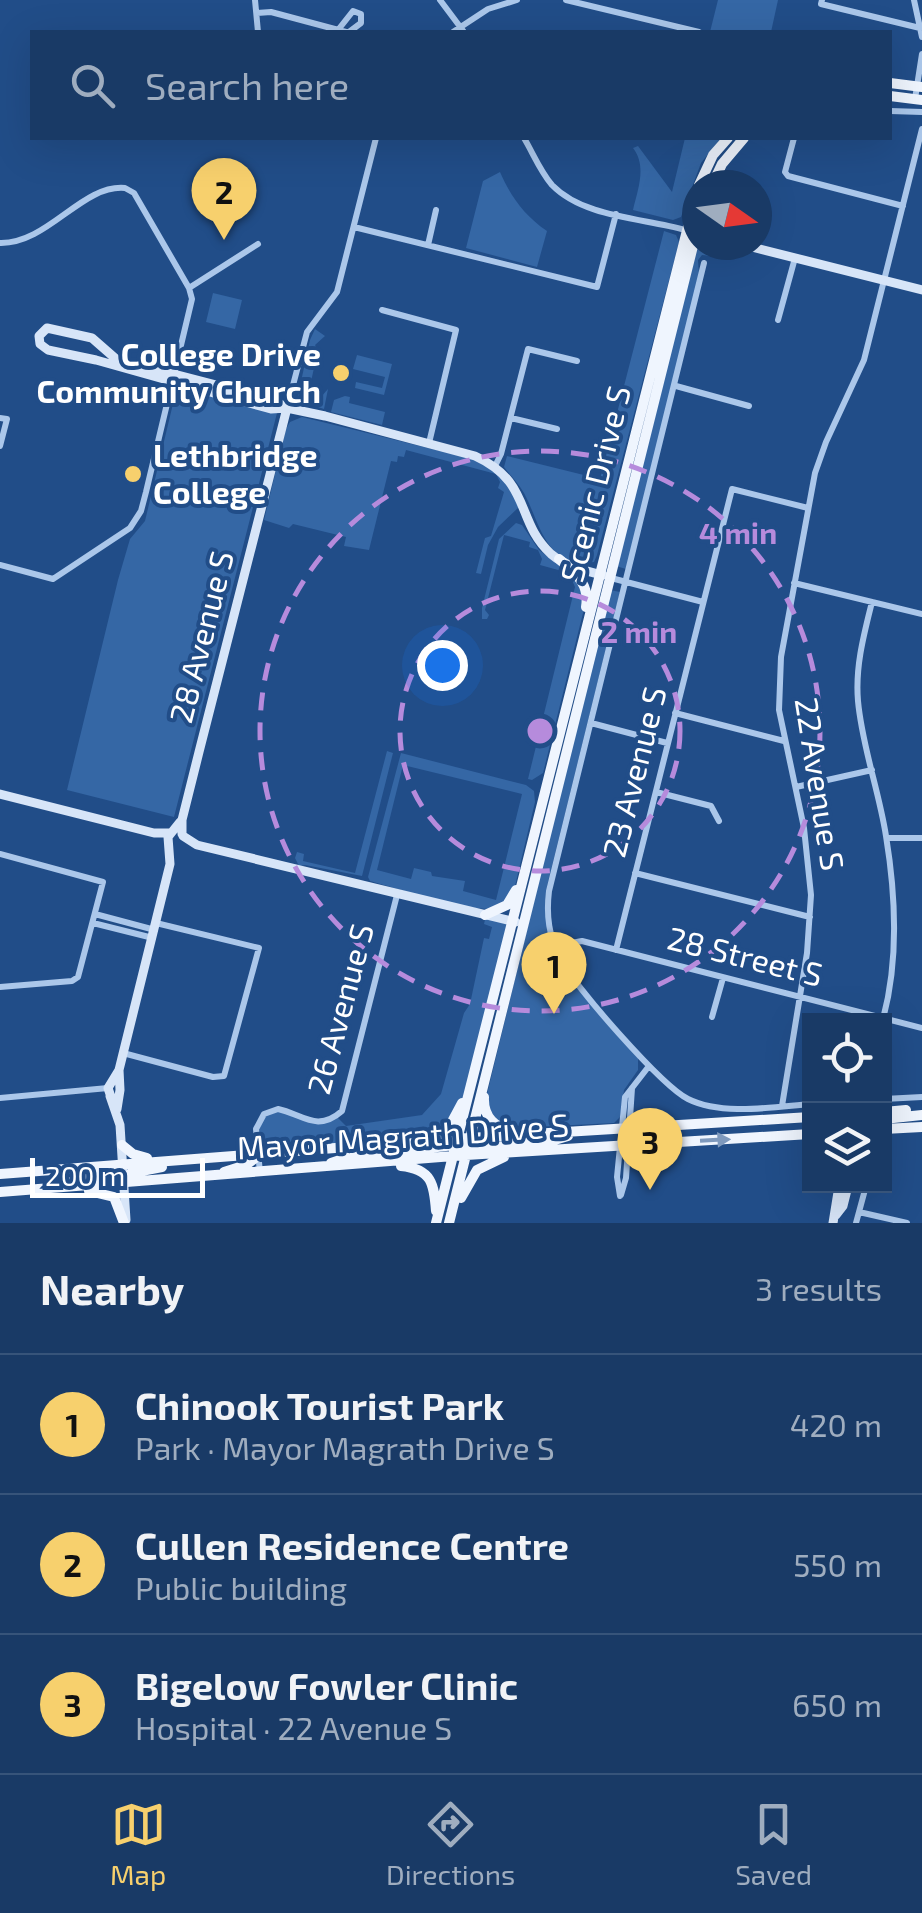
<!DOCTYPE html>
<html lang="en">
<head>
<meta charset="utf-8">
<style>
	:root { --surface:#193a66; --page:#26456f; --text:#f1f3f6; --muted:#9fadbf; --line:#37547a; --accent:#f7d06d }
	body { margin:0; font-family:"Exo 2",sans-serif; background:var(--page); color:var(--text) }
	.controls { position:absolute; right:30px; bottom:30px; display:grid; overflow:hidden; border-radius:0px; box-shadow:0 10px 40px #0002 }
	.controls button { width:90px; height:90px; display:grid; place-items:center; padding:0; border:0; border-bottom:2px solid var(--line); background:var(--surface); color:var(--text); font:50px sans-serif }
	.compass { position:absolute; left:682px; top:170px; width:90px; height:90px; border-radius:50%; background:var(--surface); box-shadow:0 10px 40px #0002; rotate:104deg }
	.scale { position:absolute; left:30px; bottom:25px; width:175px; box-sizing:border-box; padding-left:10px; border:5px solid #fff; border-top:0; font-size:28px; line-height:35px; white-space:nowrap; color:#fff; -webkit-text-stroke:8px #214d88; paint-order:stroke }
	.you { position:absolute; left:442px; top:665px; width:35px; height:35px; margin:-25px; border:8px solid #fff; border-radius:50%; background:#1a73e8; box-shadow:0 0 0 15px #1a73e833 }
	.badge { display:grid; place-items:center; width:65px; height:65px; border-radius:50%; background:var(--accent); color:#111; font-size:32px; font-weight:700 }
	.pin { position:absolute; translate:-50% -82px; filter:drop-shadow(0 2px 5px #0008) }
	.pin::after { content:''; position:absolute; top:52px; width:35px; height:30px; background:inherit; clip-path:polygon(0 0,100% 0,50% 100%) }
	.list { margin:0; padding:0; list-style:none }
	h2 { display:flex; justify-content:space-between; align-items:center; height:130px; margin:0; padding:0 40px; font-size:42px }
	h2 small { font-size:32px; font-weight:400; color:var(--muted) }
	.list li { display:grid; grid-template-columns:65px 1fr auto; gap:30px; align-items:center; box-sizing:border-box; height:140px; padding:0 40px; border-top:2px solid var(--line) }
	.list b { display:block; font-size:38px; white-space:nowrap }
	.list p { margin:0; font-size:32px; white-space:nowrap; color:var(--muted) }
	.list em { font-size:32px; font-style:normal; color:var(--muted) }
	.icon { flex:none; width:55px; height:55px; fill:none; stroke:currentColor; stroke-width:2; stroke-linecap:round; stroke-linejoin:round }
	.map { position:relative; flex:none; width:922px; height:1223px; overflow:hidden }
	.search { position:absolute; background:var(--surface); box-shadow:0 10px 40px #0002; left:30px; right:30px; top:30px; height:110px; display:flex; align-items:center; gap:25px; box-sizing:border-box; padding:0 35px; border-radius:0px; color:var(--muted); font-size:38px }
	.sheet { height:550px; background:var(--surface) }
	nav { display:flex; justify-content:space-around; align-items:center; box-sizing:border-box; height:140px; border-top:2px solid var(--line); background:var(--surface); font-size:28px; color:var(--muted) }
	nav a { display:grid; justify-items:center; gap:5px }
	nav .on { color:var(--accent) }
	.map>svg:first-child { display:block }
</style>
</head>
<body>
<div class="map">
<svg width="922" height="1223" viewBox="0 0 922 1223">
	<rect width="100%" height="100%" fill="#214d88"/>
	<path fill="#3567a5" fill-rule="evenodd" d="M718 0H778L771 32H710Z
		M685 138H721L701 163 681 217 673 220 633 210C638 189 647 166 633 148L638 146 672 192Z
		M500 172C511 197 524 215 547 231L537 267 466 248 483 181Z
		M664 231 676 235 679 242 597 555 594 562C545 568 541 525 524 493 519 484 511 476 504 467L507 456 600 479Z
		M697 245H715L712 256 702 255 698 260 699 275 626 569 616 566Z
		M213 293 242 300 235 329 206 322Z
		M315 329 325 336 315 345 321 356 316 359 308 395 320 398 328 389 324 409 297 400 310 340Z
		M357 355 392 364 384 395 355 388 356 382 382 388 385 377 353 369Z
		M177 387 277 413 174 817 67 790 118 580 130 539 145 521Z
		M345 396 350 397 349 403 385 412 382 425 331 412 334 400Z
		M302 417 481 461 505 480 520 506 498 527 488 545 481 574 476 573 485 538 491 536 504 492 498 488 500 482 496 474 406 450 404 457 398 456 397 462 391 461 369 550 344 546 346 537 293 524 289 528 264 520 286 429 290 422Z
		M516 523 522 525 539 550 579 580 585 605 543 773 532 780 528 779 575 587 569 573 540 565 542 559 538 550 529 547 530 542 504 535 485 610 489 615 487 619H482V608L499 539Z
		M610 590 620 592 548 882C532 953 591 1001 633 1051L638 1058V1070L624 1090 620 1117 614 1123 512 1128 493 1119 486 1098Z
		M387 751 393 753 362 876 305 865 299 866 295 858 297 852 304 854 303 861 355 873Z
		M401 753 526 785 534 791 535 802 515 886C512 895 504 905 494 908 477 914 392 887 370 881L368 877ZM403 765 522 794 496 900 463 891 465 881 432 876 431 872 414 868 411 879 377 870Z
		M486 915 514 922 465 1097 443 1134 376 1145 258 1155 259 1120 278 1109 306 1121 336 1116 346 1126 422 1115 441 1094 464 1013 470 1004 484 938 489 939 492 927 484 924Z"/>
	<g fill="none" stroke-linecap="round" stroke-linejoin="round">
		<path stroke="#abc7ea" stroke-width="6" d="M255 0 258 32
			M440 0 464 32
			M566 0 699 32
			M822 0 821 4 920 28
			M914 0 922 37
			M257 13 271 12 346 32H349L361 23V14L353 11 338 30
			M453 32 488 9 517 0
			M915 99 922 54
			M890 111 922 112
			M524 138C533 153 540 171 552 185 584 218 644 218 685 230
			M794 138 785 172 788 176 903 206
			M354 227 597 287 616 214
			M0 243C48 244 82 184 125 188L134 193 189 288 192 299 146 492 141 511 130 528 53 579 0 565
			M428 245 436 210
			M704 263 549 891C546 916 549 936 560 958 573 985 662 1086 688 1099 722 1116 773 1107 810 1104
			M189 288 258 244
			M382 310 456 330 429 443
			M778 320 795 258
			M676 386 749 406
			M287 408 307 332 337 292 376 138
			M0 418 7 419 0 446
			M511 418 557 429
			M495 466 501 454 528 349 577 361
			M611 578 703 602
			M794 583 922 614
			M872 602C864 634 855 667 858 701 862 746 879 791 886 836 896 897 899 960 883 1019
			M675 713 784 741
			M591 723 667 743
			M796 787 872 770
			M656 792 711 806 719 821
			M887 838H922
			M0 854 103 882 78 977 72 981 0 987
			M635 873 810 917
			M95 914 155 930
			M93 923 153 938
			M555 946 582 941 922 1028
			M616 950 732 489 808 508
			M712 1017 723 978
			M123 1053 213 1077 224 1076 259 948 156 923
			M0 1098 108 1088
			M884 1099 922 1097
			M782 1106 807 953 811 895 804 828 779 710 781 657 815 473 826 442 864 360 922 129
			M260 1173 256 1129 264 1114 278 1109C302 1114 317 1133 342 1111L397 895
			M621 1195 626 1178 632 1088
			M620 1196 617 1177 625 1097 649 1066
			M859 1212 907 1223
			M856 1223 866 1186"/>
		<path stroke="#d7e5f8" stroke-width="9" d="M744 245 922 290
			M287 408 274 400 116 359 92 338 47 328 39 336 40 344 48 350 96 360 271 409 287 408 325 416 475 456C532 482 515 521 551 554 565 566 585 571 603 575
			M0 794 154 833H171
			M182 834V820L199 752 287 408
			M183 836 197 845 516 922
			M110 1096 120 1125 126 1220
			M111 1097 108 1088 119 1070
			M117 1109 120 1090 119 1070 170 864 168 837 180 822
			M836 1215 843 1206 848 1186
			M833 1223 839 1186"/>
		<path stroke="#eff5fe" stroke-width="10" d="M890 83 922 87
			M890 96 922 100
			M699 185 713 155 728 138
			M712 185 722 164 744 138
			M559 559C575 573 590 583 586 607
			M485 915 507 905 516 890
			M484 1097C483 1117 495 1129 515 1131
			M884 1112 906 1110
			M884 1119 922 1115
			M884 1129 922 1127
			M432 1135 447 1131 462 1103
			M122 1145 133 1154 147 1158
			M462 1150 548 1142 568 1136
			M331 1163 346 1158 462 1144
			M401 1166C432 1169 434 1184 436 1211
			M224 1172 246 1165 258 1156
			M0 1174 452 1139 810 1117
			M71 1182 114 1173 123 1164
			M124 1183 131 1173 162 1167
			M89 1191 114 1197 124 1223
			M0 1192 466 1155 810 1134
			M461 1198 477 1170 504 1157
			M436 1223 697 191
			M449 1223 697 230"/>
	</g>
	<defs><path id="oneway-solid" d="M-6-.8H1V-3.2L6.5 0L1 3.2V.8H-6Z" transform="scale(2.5)"/></defs>
	<use fill="#7e99bd" href="#oneway-solid" transform="translate(715 1140) rotate(-3)"/>
	<g fill="none" stroke="#b68bdc" stroke-width="5" stroke-dasharray="18 12">
		<circle cx="540" cy="731" r="140"/>
		<circle cx="540" cy="731" r="280"/>
	</g>
	<g fill="#f7d06d" stroke="#214d88" stroke-width="4">
		<circle cx="341" cy="373" r="10"/>
		<circle cx="133" cy="474" r="10"/>
	</g>
	<g text-anchor="middle" stroke-width="8" stroke-linejoin="round" paint-order="stroke">
		<g font-size="32" font-weight="bold" fill="#fff" stroke="#214d88" text-anchor="end">
			<text x="321" y="366">College Drive<tspan x="321" dy="37">Community Church</tspan></text>
			<text x="153" y="467" text-anchor="start">Lethbridge<tspan x="153" dy="37">College</tspan></text>
		</g>
		<g font-size="32" fill="#fff" stroke="#214d88">
			<text transform="translate(596 484) rotate(-76)" y="11">Scenic Drive S</text>
			<text transform="translate(202 637) rotate(-76)" y="11">28 Avenue S</text>
			<text transform="translate(635 772) rotate(-76)" y="11">23 Avenue S</text>
			<text transform="translate(819 784) rotate(81)" y="11">22 Avenue S</text>
			<text transform="translate(745 957) rotate(14)" y="11">28 Street S</text>
			<text transform="translate(341 1009) rotate(-75)" y="11">26 Avenue S</text>
			<text transform="translate(403 1137) rotate(-4)" y="11">Mayor Magrath Drive S</text>
		</g>
	</g>
	<circle cx="540" cy="731" r="15" fill="#b68bdc" stroke="#214d88" stroke-width="5"/>
	<g font-size="30" text-anchor="middle" font-weight="bold" fill="#b68bdc" stroke="#214d88" stroke-width="8" stroke-linejoin="round" paint-order="stroke">
		<text x="738" y="544">4 min</text>
		<text x="639" y="643">2 min</text>
	</g>
</svg>
<div class="controls">
<button><svg class="icon" aria-label="locate" viewBox="0 0 24 24"><circle cx="12" cy="12" r="6"/><path d="M12 2v4M12 18v4M2 12h4M18 12h4"/></svg></button>
<button><svg class="icon" aria-label="layers" viewBox="0 0 24 24"><path d="M12 4l9 5-9 5-9-5zM3 14l9 5 9-5"/></svg></button>
</div>
<svg class="compass" viewBox="-18 -18 36 36"><path d="M0-13l5 13h-10z" fill="#e53935"/><path d="M0 13l5-13h-10z" fill="#9fadbf"/></svg>
<div class="scale">200 m</div>
<div class="you"></div>
<div class="pin badge" style="left:554px;top:1014px">1</div>
<div class="pin badge" style="left:224px;top:240px">2</div>
<div class="pin badge" style="left:650px;top:1190px">3</div>
<div class="search"><svg class="icon" aria-label="search" viewBox="0 0 24 24"><circle cx="10" cy="10" r="6"/><path d="M15 15l6 6"/></svg>Search here</div>
</div>
<section class="sheet">
<h2>Nearby<small>3 results</small></h2>
<ul class="list">
<li><span class="badge">1</span><div><b>Chinook Tourist Park</b><p>Park · Mayor Magrath Drive S</p></div><em>420 m</em></li>
<li><span class="badge">2</span><div><b>Cullen Residence Centre</b><p>Public building</p></div><em>550 m</em></li>
<li><span class="badge">3</span><div><b>Bigelow Fowler Clinic</b><p>Hospital · 22 Avenue S</p></div><em>650 m</em></li>
</ul>
</section>
<nav>
<a class="on"><svg class="icon" aria-label="map" viewBox="0 0 24 24"><path d="M3 6l6-2 6 2 6-2v14l-6 2-6-2-6 2zM9 4v14M15 6v14"/></svg>Map</a>
<a><svg class="icon" aria-label="directions" viewBox="0 0 24 24"><path d="M12 3l9 9-9 9-9-9zM9 14v-3h6M13 9l2 2-2 2"/></svg>Directions</a>
<a><svg class="icon" aria-label="saved" viewBox="0 0 24 24"><path d="M7 4h10v16l-5-4-5 4z"/></svg>Saved</a>
</nav>
</body>
</html>
